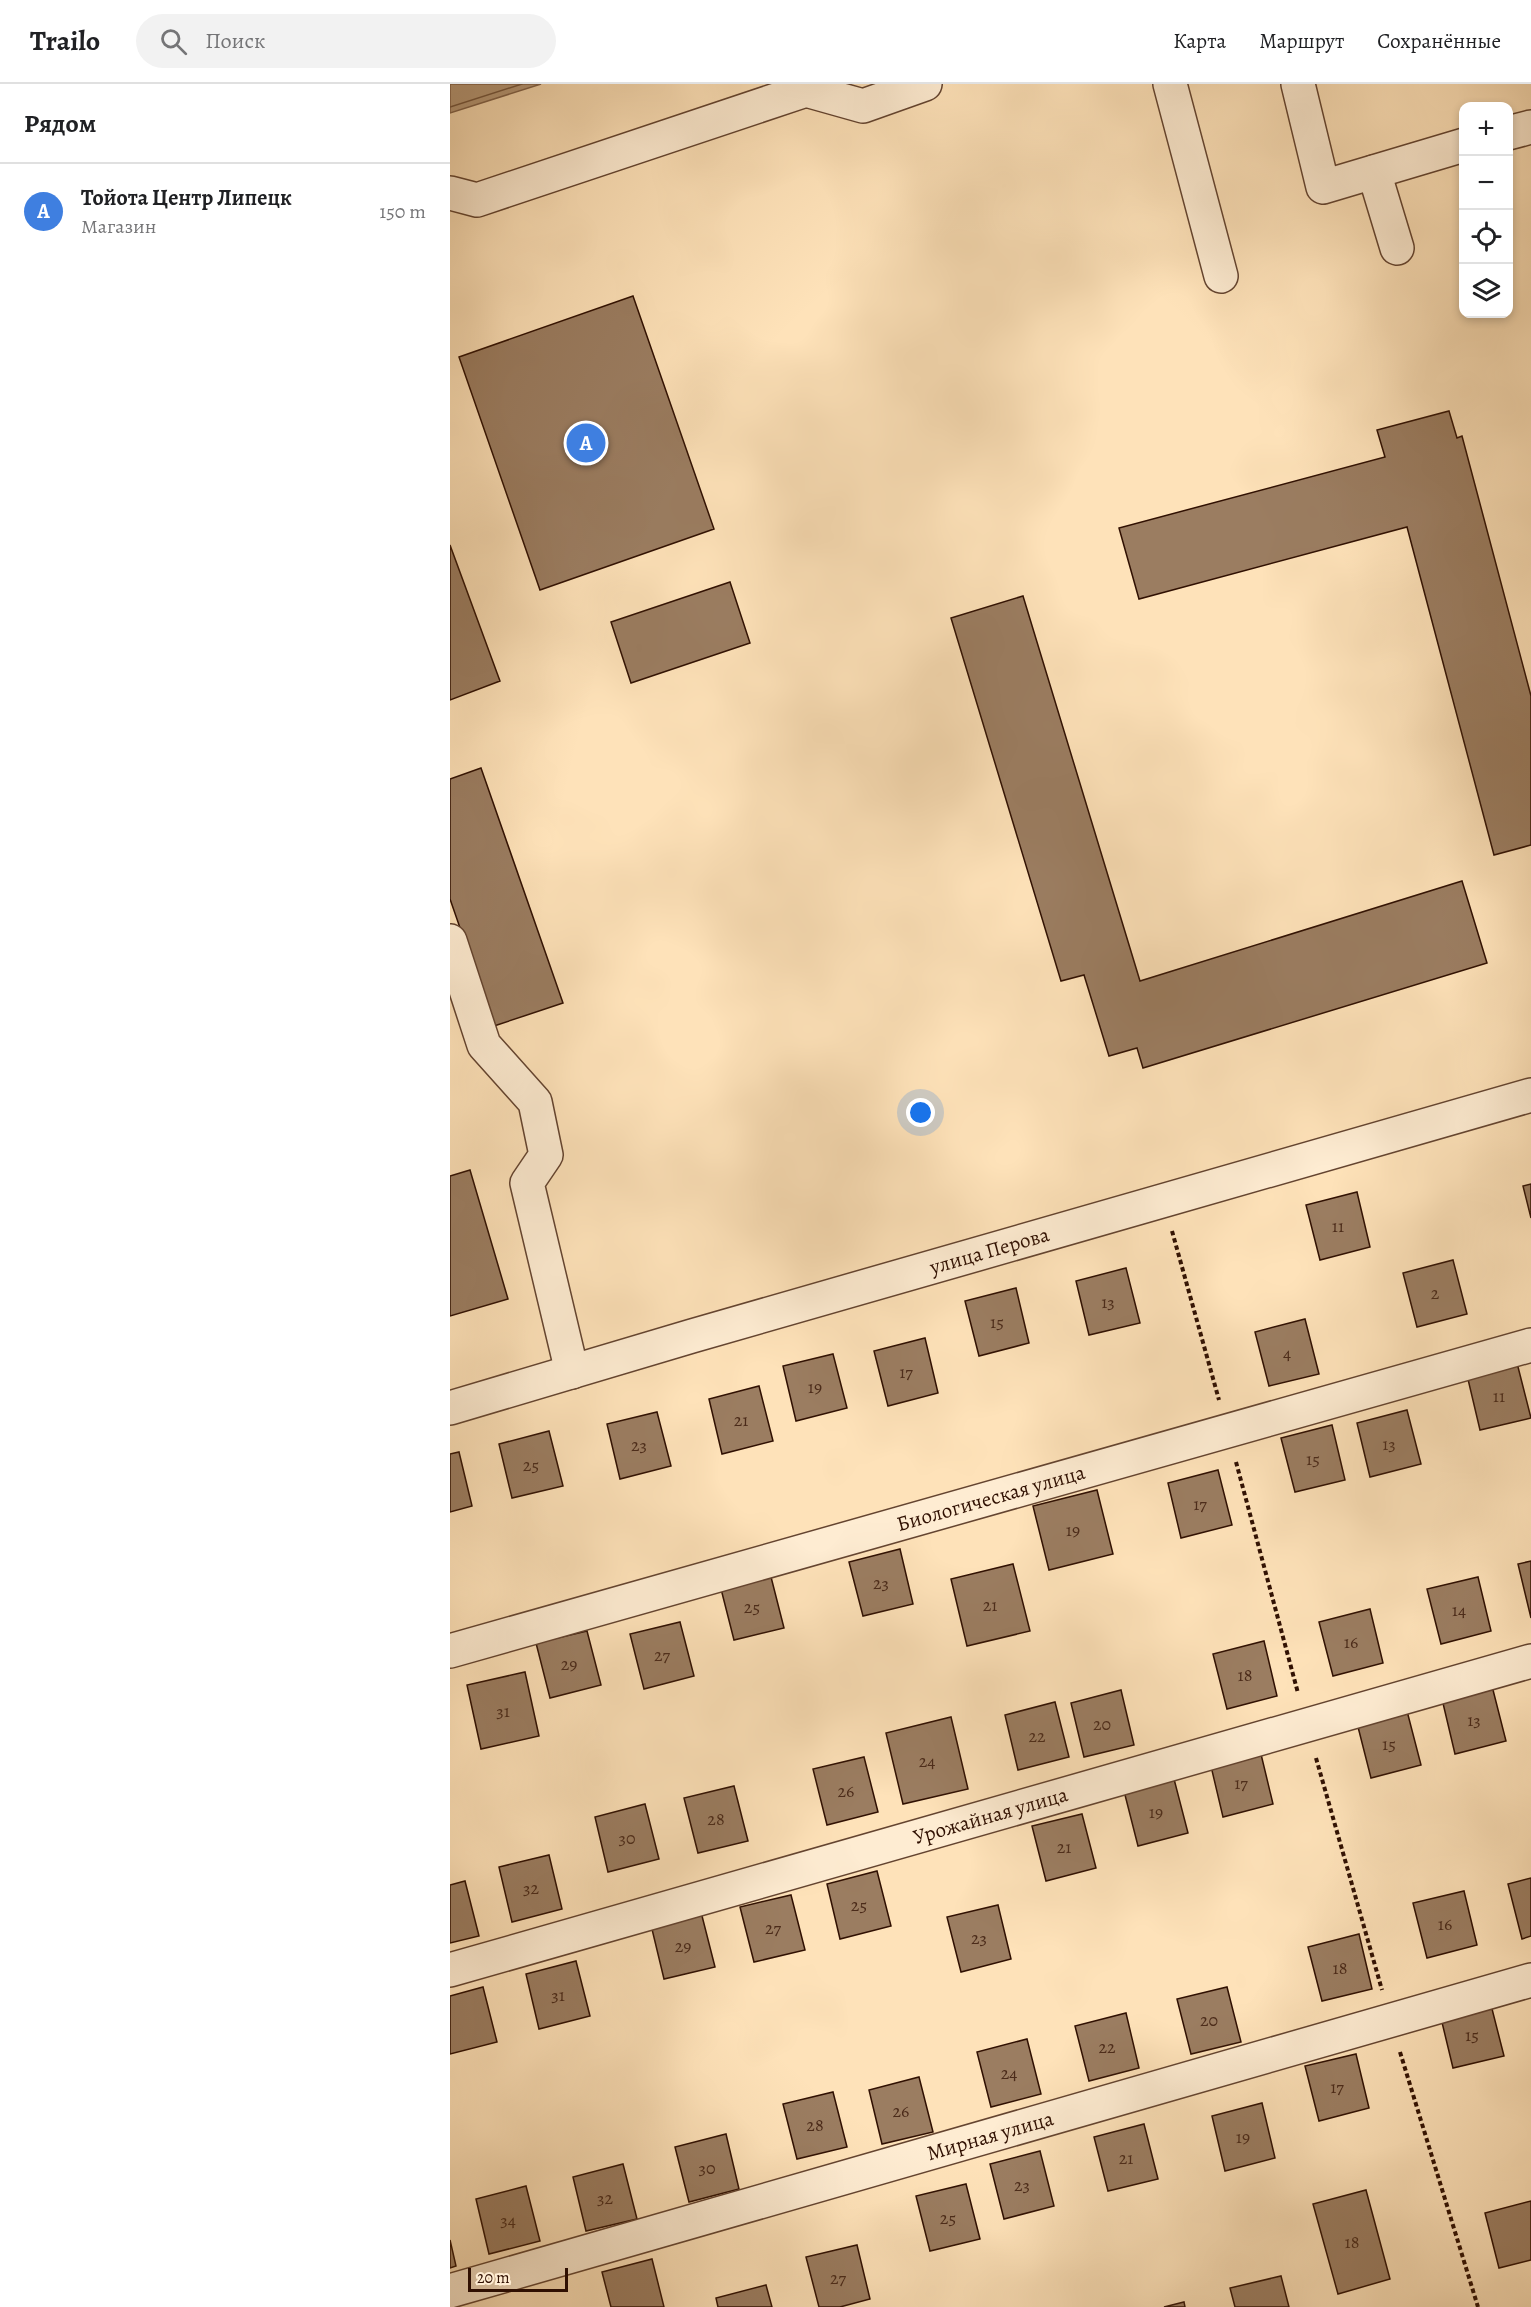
<!DOCTYPE html>
<html lang="ru">
<head>
<meta charset="utf-8">
<style>
	:root { --surface:#fff; --page:#f2f2f2; --text:#202124; --muted:#757577; --line:#e0e0e0; --accent:#1a73e8 }
	body { margin:0; font-family:Alegreya,serif; background:var(--page); color:var(--text) }
	.controls { position:absolute; right:18px; top:18px; display:grid; overflow:hidden; border-radius:12px; box-shadow:0 3px 9px #0003 }
	.controls button { width:54px; height:54px; display:grid; place-items:center; padding:0; border:0; border-bottom:2px solid var(--line); background:var(--surface); color:var(--text); font:30px sans-serif }
	.scale { position:absolute; left:18px; bottom:15px; width:100px; box-sizing:border-box; padding-left:6px; border:3px solid #301002; border-top:0; font-size:16px; line-height:21px; white-space:nowrap; color:#301002; -webkit-text-stroke:4px #feecd2; paint-order:stroke }
	.you { position:absolute; left:471px; top:1029px; width:21px; height:21px; margin:-15px; border:4px solid #fff; border-radius:50%; background:#1a73e8; box-shadow:0 0 0 9px #1a73e833 }
	.badge { display:grid; place-items:center; width:39px; height:39px; border-radius:50%; background:var(--accent); color:#fff; font-size:20px; font-weight:700 }
	.pin { position:absolute; translate:-50% -50%; border:3px solid #fff; box-shadow:0 2px 6px #0006 }
	.list { margin:0; padding:0; list-style:none }
	h2 { display:flex; justify-content:space-between; align-items:center; height:78px; margin:0; padding:0 24px; font-size:26px }
	h2 small { font-size:20px; font-weight:400; color:var(--muted) }
	.list li { display:grid; grid-template-columns:39px 1fr auto; gap:18px; align-items:center; box-sizing:border-box; height:96px; padding:0 24px; border-top:2px solid var(--line) }
	.list b { display:block; font-size:22px; white-space:nowrap }
	.list p { margin:0; font-size:20px; white-space:nowrap; color:var(--muted) }
	.list em { font-size:20px; font-style:normal; color:var(--muted) }
	.icon { flex:none; width:33px; height:33px; fill:none; stroke:currentColor; stroke-width:2; stroke-linecap:round; stroke-linejoin:round }
	.map { position:relative; flex:none; width:1081px; height:2223px; overflow:hidden }
	header { display:flex; align-items:center; gap:36px; box-sizing:border-box; height:84px; padding:0 30px; background:var(--surface); border-bottom:2px solid var(--line) }
	header strong { font-size:28px }
	nav { display:flex; gap:33px; margin-inline-start:auto; font-size:21px }
	.search { width:420px; height:54px; background:var(--page); display:flex; align-items:center; gap:15px; box-sizing:border-box; padding:0 21px; border-radius:33px; color:var(--muted); font-size:22px }
	main { display:flex }
	aside { flex:1; background:var(--surface) }
	.map>svg:first-child { display:block }
</style>
</head>
<body>
<header>
<strong>Trailo</strong>
<div class="search"><svg class="icon" aria-label="search" viewBox="0 0 24 24"><circle cx="10" cy="10" r="6"/><path d="M15 15l6 6"/></svg>Поиск</div>
<nav><a>Карта</a><a>Маршрут</a><a>Сохранённые</a></nav>
</header>
<main>
<aside>
<h2>Рядом<small></small></h2>
<ul class="list">
<li><span class="badge" style="background:#3f7fe0">A</span><div><b>Тойота Центр Липецк</b><p>Магазин</p></div><em>150 m</em></li>
</ul>
</aside>
<div class="map">
<svg width="1081" height="2223" viewBox="0 0 1081 2223">
	<rect width="100%" height="100%" fill="#fee2b9"/>
	<filter id="stains"><feTurbulence type="fractalNoise" baseFrequency=".00333" numOctaves="4"/><feColorMatrix values="0 0 0 0 .2 0 0 0 0 .09 0 0 0 0 .02 0 0 0 .5 -.17"/></filter>
	<radialGradient id="worn" r=".72"><stop offset=".6" stop-color="#630" stop-opacity="0"/><stop offset="1" stop-color="#630" stop-opacity=".3"/></radialGradient>
	<path fill="#b89b7b" stroke="#82634b" stroke-width="1.5" d="M0 0H91L0 29Z"/>
	<g fill="none" stroke-linecap="round" stroke-linejoin="round">
		<path stroke="#74563e" stroke-width="1.5" d="M0 23 72 0"/>
	</g>
	<path fill="#9b7d61" stroke="#301002" stroke-width="1.5" d="M183 212 264 445 90 506 9 273Z
		M999 327 1007 354 1012 352 1081 612V761L1044 771 957 443 689 515 669 444 935 373 927 346Z
		M0 461 50 597 0 616Z
		M280 498 300 559 181 599 161 538Z
		M573 512 690 897 1012 797 1037 879 693 984 687 964 659 972 634 891 611 897 501 534Z
		M31 684 113 919 44 942 0 815V695Z
		M20 1086 58 1215 0 1232V1092Z
		M1081 1100V1134L1073 1102Z
		M907 1108 920 1163 870 1176 856 1121Z
		M1003 1176 1017 1230 967 1243 953 1189Z
		M676 1184 690 1239 639 1251 626 1197Z
		M566 1204 579 1259 529 1272 515 1217Z
		M855 1235 869 1290 819 1302 805 1248Z
		M475 1254 488 1309 438 1322 424 1267Z
		M383 1270 397 1324 346 1337 333 1282Z
		M1067 1279 1081 1334 1030 1346 1017 1291Z
		M309 1302 323 1357 272 1370 259 1315Z
		M957 1326 971 1380 920 1393 907 1339Z
		M207 1328 221 1382 170 1395 157 1340Z
		M882 1341 895 1396 845 1408 831 1354Z
		M99 1347 113 1402 62 1414 49 1360Z
		M9 1368 22 1422 0 1428V1370Z
		M768 1386 782 1441 731 1454 718 1399Z
		M647 1406 663 1470 599 1486 583 1422Z
		M450 1465 463 1520 413 1532 399 1478Z
		M1081 1477V1534L1068 1480Z
		M563 1480 580 1547 517 1562 501 1495Z
		M320 1489 334 1544 284 1556 270 1501Z
		M1028 1493 1041 1547 991 1560 977 1505Z
		M920 1525 933 1579 883 1592 869 1538Z
		M230 1538 244 1592 194 1605 180 1550Z
		M137 1547 151 1601 100 1614 86 1559Z
		M814 1557 827 1612 777 1625 763 1570Z
		M75 1588 89 1652 31 1665 17 1601Z
		M1042 1602 1056 1657 1005 1670 992 1615Z
		M671 1606 684 1661 634 1673 621 1619Z
		M605 1618 619 1673 568 1686 555 1631Z
		M957 1627 971 1681 921 1694 907 1639Z
		M501 1633 518 1705 453 1720 436 1649Z
		M810 1666 823 1720 773 1733 760 1678Z
		M414 1673 428 1728 377 1741 363 1685Z
		M724 1695 738 1749 688 1762 674 1707Z
		M284 1702 298 1757 248 1769 234 1714Z
		M195 1720 209 1775 158 1788 145 1733Z
		M632 1730 646 1784 596 1797 582 1742Z
		M99 1771 112 1825 62 1838 49 1783Z
		M427 1787 441 1842 390 1855 377 1800Z
		M1081 1794V1852L1072 1855 1058 1800Z
		M15 1797 29 1852 0 1859V1801Z
		M1014 1807 1027 1861 977 1874 963 1819Z
		M341 1811 355 1866 304 1878 290 1823Z
		M548 1821 561 1875 511 1888 497 1833Z
		M251 1828 265 1883 214 1895 201 1841Z
		M909 1850 922 1905 872 1917 858 1863Z
		M126 1877 140 1932 89 1945 76 1890Z
		M33 1903 47 1958 0 1970V1912Z
		M777 1903 791 1958 741 1970 727 1915Z
		M1040 1917 1054 1972 1003 1984 990 1930Z
		M676 1929 689 1984 639 1997 625 1942Z
		M577 1955 591 2010 541 2023 527 1968Z
		M906 1970 919 2024 869 2037 855 1982Z
		M469 1993 483 2048 432 2060 419 2006Z
		M383 2008 397 2063 347 2075 333 2020Z
		M812 2019 825 2074 775 2087 762 2032Z
		M694 2040 708 2095 658 2107 644 2053Z
		M276 2050 289 2105 239 2118 225 2063Z
		M590 2067 604 2122 554 2135 540 2080Z
		M173 2080 187 2135 136 2147 123 2093Z
		M516 2100 530 2155 480 2167 466 2112Z
		M76 2102 90 2157 39 2170 26 2115Z
		M916 2106 940 2195 888 2210 863 2120Z
		M1081 2117V2176L1049 2184 1035 2129Z
		M0 2156 6 2182 0 2184Z
		M407 2161 420 2215 390 2223H369L356 2173Z
		M202 2175 214 2223H161L152 2188Z
		M831 2192 839 2223H785L780 2204Z
		M316 2201 322 2223H268L266 2214Z
		M734 2218 735 2223H714Z"/>
	<g fill="none" stroke-linecap="round" stroke-linejoin="round">
		<defs>
			<g id="minor">
				<path d="M720 0 771 192"/>
				<path d="M848 0 873 103 1014 61"/>
				<path d="M1058 49 1081 43"/>
				<path d="M924 88 947 164"/>
				<path d="M0 109 27 116 356 6 413 22 475 0"/>
				<path d="M0 857 34 961 85 1018 96 1071 77 1099 122 1288"/>
				<path id="s1" d="M0 1324 242 1252 1081 1011"/>
				<path id="s2" d="M0 1567 1081 1261"/>
				<path id="s3" d="M0 1886 1081 1577"/>
				<path id="s4" d="M0 2207 1081 1896"/>
			</g>
		</defs>
		<use href="#minor" stroke="#644430" stroke-width="36"/>
		<path stroke="#301002" stroke-width="4" stroke-dasharray="4.5 3" stroke-linecap="butt" d="M722 1147 769 1316
			M786 1378 848 1609
			M866 1674 932 1906
			M950 1968 1028 2223"/>
		<use href="#minor" stroke="#feecd2" stroke-width="33"/>
	</g>
	<g text-anchor="middle" stroke-width="4.5" stroke-linejoin="round" paint-order="stroke">
		<g font-size="18" fill="#4b2b1a">
			<text x="888" y="1148">11</text>
			<text x="985" y="1215">2</text>
			<text x="658" y="1224">13</text>
			<text x="547" y="1244">15</text>
			<text x="837" y="1275">4</text>
			<text x="456" y="1294">17</text>
			<text x="365" y="1309">19</text>
			<text x="1049" y="1318">11</text>
			<text x="291" y="1342">21</text>
			<text x="939" y="1366">13</text>
			<text x="189" y="1367">23</text>
			<text x="863" y="1381">15</text>
			<text x="81" y="1387">25</text>
			<text x="750" y="1426">17</text>
			<text x="623" y="1452">19</text>
			<text x="431" y="1505">23</text>
			<text x="540" y="1527">21</text>
			<text x="302" y="1529">25</text>
			<text x="1009" y="1532">14</text>
			<text x="901" y="1564">16</text>
			<text x="212" y="1577">27</text>
			<text x="119" y="1586">29</text>
			<text x="795" y="1597">18</text>
			<text x="53" y="1633">31</text>
			<text x="1024" y="1642">13</text>
			<text x="652" y="1646">20</text>
			<text x="587" y="1658">22</text>
			<text x="939" y="1666">15</text>
			<text x="477" y="1683">24</text>
			<text x="791" y="1705">17</text>
			<text x="396" y="1713">26</text>
			<text x="706" y="1734">19</text>
			<text x="266" y="1741">28</text>
			<text x="177" y="1760">30</text>
			<text x="614" y="1769">21</text>
			<text x="81" y="1810">32</text>
			<text x="409" y="1827">25</text>
			<text x="995" y="1846">16</text>
			<text x="323" y="1850">27</text>
			<text x="529" y="1860">23</text>
			<text x="233" y="1868">29</text>
			<text x="890" y="1890">18</text>
			<text x="108" y="1917">31</text>
			<text x="759" y="1942">20</text>
			<text x="1022" y="1957">15</text>
			<text x="657" y="1969">22</text>
			<text x="559" y="1995">24</text>
			<text x="887" y="2009">17</text>
			<text x="451" y="2033">26</text>
			<text x="365" y="2047">28</text>
			<text x="793" y="2059">19</text>
			<text x="676" y="2080">21</text>
			<text x="257" y="2090">30</text>
			<text x="572" y="2107">23</text>
			<text x="155" y="2120">32</text>
			<text x="498" y="2140">25</text>
			<text x="58" y="2142">34</text>
			<text x="902" y="2164">18</text>
			<text x="388" y="2200">27</text>
		</g>
		<g font-size="21" fill="#301002" stroke="#feecd2">
			<text dy="7" stroke="none"><textPath href="#s1" startOffset="562">улица Перова</textPath></text>
			<text dy="7" stroke="none"><textPath href="#s2" startOffset="562">Биологическая улица</textPath></text>
			<text dy="7" stroke="none"><textPath href="#s3" startOffset="562">Урожайная улица</textPath></text>
			<text dy="7" stroke="none"><textPath href="#s4" startOffset="562">Мирная улица</textPath></text>
		</g>
	</g>
	<rect width="100%" height="100%" filter="url(#stains)"/>
	<rect width="100%" height="100%" fill="url(#worn)"/>
</svg>
<div class="controls">
<button>+</button>
<button>−</button>
<button><svg class="icon" aria-label="locate" viewBox="0 0 24 24"><circle cx="12" cy="12" r="6"/><path d="M12 2v4M12 18v4M2 12h4M18 12h4"/></svg></button>
<button><svg class="icon" aria-label="layers" viewBox="0 0 24 24"><path d="M12 4l9 5-9 5-9-5zM3 14l9 5 9-5"/></svg></button>
</div>
<div class="scale">20 m</div>
<div class="you"></div>
<div class="pin badge" style="left:136px;top:359px;background:#3f7fe0">A</div>
</div>
</main>
</body>
</html>
